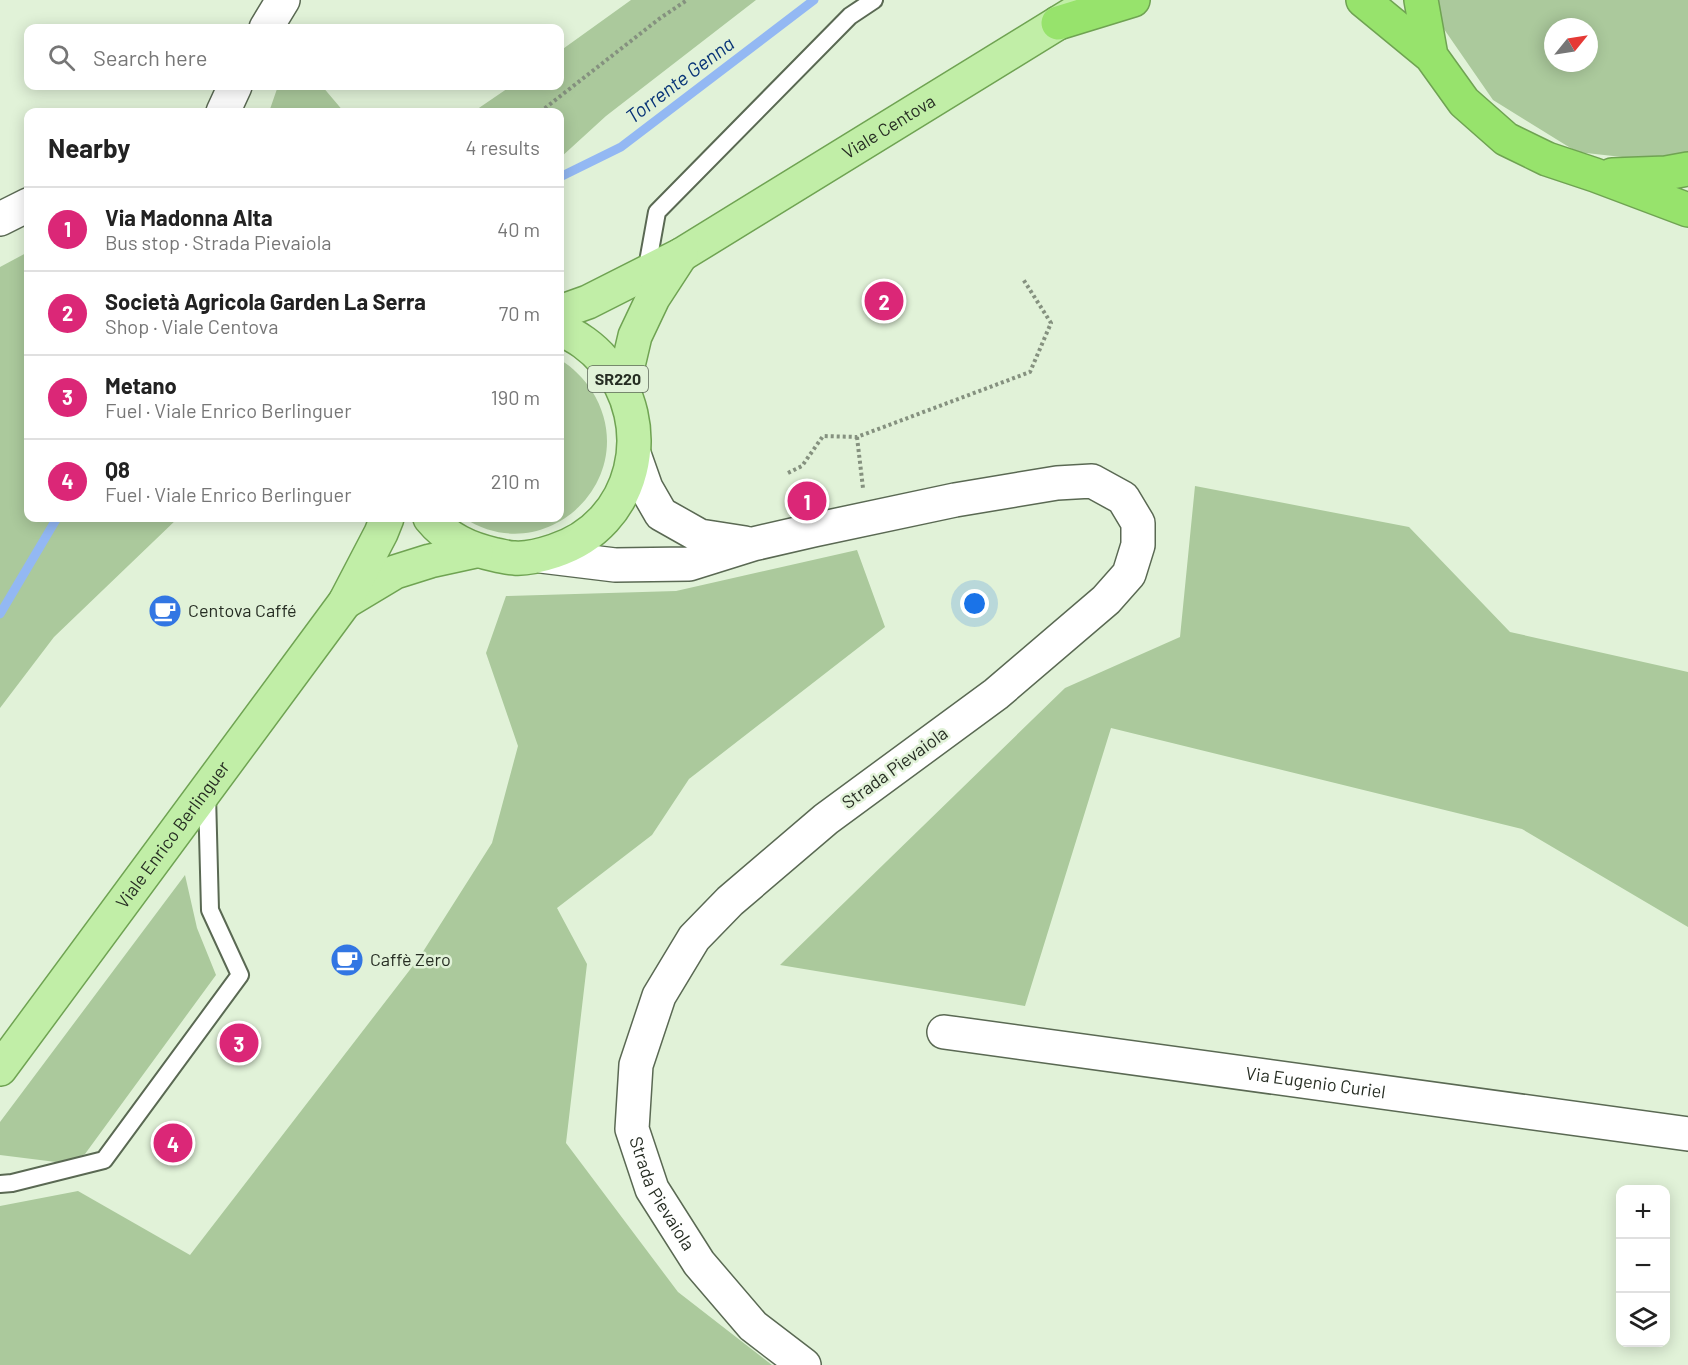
<!DOCTYPE html>
<html lang="en">
<head>
<meta charset="utf-8">
<style>
	:root { --surface:#fff; --page:#f6f6f6; --text:#222; --muted:#767676; --line:#e0e0e0; --accent:#db2777 }
	body { margin:0; font-family:Barlow,sans-serif; background:var(--page); color:var(--text) }
	.controls { position:absolute; right:18px; bottom:18px; display:grid; overflow:hidden; border-radius:12px; box-shadow:0 3px 15px #0003 }
	.controls button { width:54px; height:54px; display:grid; place-items:center; padding:0; border:0; border-bottom:2px solid var(--line); background:var(--surface); color:var(--text); font:30px sans-serif }
	.compass { position:absolute; left:1544px; top:18px; width:54px; height:54px; border-radius:50%; background:var(--surface); box-shadow:0 3px 15px #0003; rotate:60deg }
	.you { position:absolute; left:975px; top:604px; width:21px; height:21px; margin:-15px; border:4px solid #fff; border-radius:50%; background:#1a73e8; box-shadow:0 0 0 9px #1a73e833 }
	.badge { display:grid; place-items:center; width:39px; height:39px; border-radius:50%; background:var(--accent); color:#fff; font-size:20px; font-weight:700 }
	.pin { position:absolute; translate:-50% -50%; border:3px solid #fff; box-shadow:0 2px 6px #0006 }
	.list { margin:0; padding:0; list-style:none }
	h2 { display:flex; justify-content:space-between; align-items:center; height:78px; margin:0; padding:0 24px; font-size:26px }
	h2 small { font-size:20px; font-weight:400; color:var(--muted) }
	.list li { display:grid; grid-template-columns:39px 1fr auto; gap:18px; align-items:center; box-sizing:border-box; height:84px; padding:0 24px; border-top:2px solid var(--line) }
	.list b { display:block; font-size:22px; white-space:nowrap }
	.list p { margin:0; font-size:20px; white-space:nowrap; color:var(--muted) }
	.list em { font-size:20px; font-style:normal; color:var(--muted) }
	.icon { flex:none; width:33px; height:33px; fill:none; stroke:currentColor; stroke-width:2; stroke-linecap:round; stroke-linejoin:round }
	.map { position:relative; flex:none; width:1688px; height:1365px; overflow:hidden }
	.search { position:absolute; background:var(--surface); box-shadow:0 3px 15px #0003; left:24px; top:24px; width:540px; height:66px; display:flex; align-items:center; gap:15px; box-sizing:border-box; padding:0 21px; border-radius:12px; color:var(--muted); font-size:22px }
	.panel { position:absolute; background:var(--surface); box-shadow:0 3px 15px #0003; left:24px; top:108px; width:540px; height:414px; border-radius:12px }
	.map>svg:first-child { display:block }
</style>
</head>
<body>
<div class="map">
<svg width="1688" height="1365" viewBox="0 0 1688 1365">
	<rect width="100%" height="100%" fill="#e1f2d8"/>
	<path fill="#abc99c" fill-rule="evenodd" d="M631 0H756L606 116 560 158V112H473L511 86H560V51Z
		M1437 0H1688V157L1676 163 1577 152 1493 100 1437 19ZM1553 27H1589V63H1553Z
		M278 86H322L344 112H269Z
		M28 252V518H178L54 637 0 708V267Z
		M560 360C573 367 584 379 592 391 645 476 547 572 464 518H560Z
		M1195 486 1409 527 1510 632 1688 672V927L1522 829 1111 728 1025 1006 780 965 1065 688 1180 637Z
		M857 550 885 627 689 779 652 835 557 908 587 964 566 1143 678 1292 772 1365H0V1206L78 1191 190 1255 419 958 492 843 518 746 486 653 506 596 676 591Z
		M185 875 197 928 216 975 85 1154 64 1163 0 1155V1122Z"/>
	<g fill="none" stroke-linecap="round" stroke-linejoin="round">
		<path stroke="#93b8f3" stroke-width="9" d="M560 177 621 147 814 0
			M0 614 57 518"/>
		<defs>
			<path id="lane" d="M646 273 657 212 850 16 874 0
				M0 1184 12 1183 104 1160 240 975 210 910 207 795"/>
			<g id="street">
				<path id="s1" d="M944 1032 1688 1134"/>
			</g>
			<g id="secondary">
				<path d="M266 28 283 0"/>
				<path d="M223 112 235 86"/>
				<path d="M0 219 28 205"/>
				<path d="M634 454 646 488 661 514 700 536 745 543"/>
				<path id="s2" d="M541 556 615 565 689 564 753 544 814 530 955 500 1057 483 1092 481 1123 498 1138 523V545L1129 574 1106 600 996 694 826 819 730 901 694 938 659 996 636 1065 632 1129 652 1189 699 1263 753 1326 804 1365"/>
			</g>
			<g id="primary">
				<path id="s3" d="M560 312 588 302 681 255 1084 7"/>
				<path d="M623 387 635 336 653 298 681 255"/>
				<path d="M430 518C447 539 469 549 496 555 502 556 508 558 514 558 527 559 542 555 554 551 636 525 659 424 604 361 593 348 576 335 560 330"/>
				<path d="M345 602 395 572 430 561 476 551"/>
				<path id="s4" d="M0 1069 345 602 381 533 387 518"/>
			</g>
			<path id="highway" d="M1363 0 1431 56 1464 102 1506 139 1547 159 1595 175 1688 210
				M1421 0 1431 56
				M1058 23 1133 0
				M1612 175 1666 173 1688 169"/>
		</defs>
		<use href="#lane" stroke="#5a6953" stroke-width="20"/>
		<use href="#street" stroke="#5a6953" stroke-width="36"/>
		<use href="#secondary" stroke="#5a6953" stroke-width="36"/>
		<use href="#primary" stroke="#6fa352" stroke-width="36"/>
		<use href="#highway" stroke="#6fa352" stroke-width="36"/>
		<path stroke="#85917f" stroke-width="4" stroke-dasharray="3 3" stroke-linecap="butt" d="M540 112 659 19 687 0
			M857 437 863 488
			M788 473 802 466 823 436 857 437 1030 372 1051 323 1023 279"/>
		<use href="#lane" stroke="#fff" stroke-width="16"/>
		<use href="#street" stroke="#fff" stroke-width="33"/>
		<use href="#secondary" stroke="#fff" stroke-width="33"/>
		<use href="#primary" stroke="#c1eea7" stroke-width="33"/>
		<use href="#highway" stroke="#97e36c" stroke-width="33"/>
	</g>
	<defs>
		<symbol id="cafe-disc" viewBox="-11 -11 22 22"><circle r="9.5" fill="#3276e3" stroke="#e1f2d8"/><path d="M-5.5-4.5H6V0H3Q3 3.5 0 3.5H-2.5Q-5.5 3.5-5.5 0ZM3-3.2v2h1.7v-2ZM-6 4.5H4V6H-6Z" fill="#fff"/></symbol>
	</defs>
	<g fill-rule="evenodd">
		<use href="#cafe-disc" x="146" y="592" width="38" height="38"/>
		<use href="#cafe-disc" x="328" y="941" width="38" height="38"/>
	</g>
	<g text-anchor="middle" stroke-width="5" stroke-linejoin="round" paint-order="stroke">
		<rect fill="#e1f2d8" stroke="#5e6859" stroke-width="1.5" x="588" y="366" width="60" height="26" rx="4.5"/>
		<g font-size="16" font-weight="bold" fill="#262d23">
			<text x="618" y="385">SR220</text>
		</g>
		<g font-size="18" fill="#262d23" stroke="#e1f2d8">
			<text dy="6" stroke="none"><textPath href="#s3" startOffset="378">Viale Centova</textPath></text>
			<text transform="translate(895 768) rotate(-36)" y="6">Strada Pievaiola</text>
			<text dy="6" stroke="none"><textPath href="#s4" startOffset="291">Viale Enrico Berlinguer</textPath></text>
			<text dy="6" stroke="none"><textPath href="#s1" startOffset="375">Via Eugenio Curiel</textPath></text>
			<text dy="6" stroke="none"><textPath href="#s2" startOffset="1522">Strada Pievaiola</textPath></text>
		</g>
		<g font-size="18" fill="#262d23" stroke="#e1f2d8" text-anchor="start">
			<text x="188" y="617">Centova Caffé</text>
			<text x="370" y="966">Caffè Zero</text>
		</g>
		<g font-size="20" font-style="italic" fill="#083477" stroke="#e1f2d8">
			<text transform="translate(680 80) rotate(-37)" y="7">Torrente Genna</text>
		</g>
	</g>
</svg>
<div class="controls">
<button>+</button>
<button>−</button>
<button><svg class="icon" aria-label="layers" viewBox="0 0 24 24"><path d="M12 4l9 5-9 5-9-5zM3 14l9 5 9-5"/></svg></button>
</div>
<svg class="compass" viewBox="-18 -18 36 36"><path d="M0-13l5 13h-10z" fill="#e53935"/><path d="M0 13l5-13h-10z" fill="#767676"/></svg>
<div class="you"></div>
<div class="pin badge" style="left:807px;top:501px">1</div>
<div class="pin badge" style="left:884px;top:301px">2</div>
<div class="pin badge" style="left:239px;top:1043px">3</div>
<div class="pin badge" style="left:173px;top:1143px">4</div>
<div class="search"><svg class="icon" aria-label="search" viewBox="0 0 24 24"><circle cx="10" cy="10" r="6"/><path d="M15 15l6 6"/></svg>Search here</div>
<section class="panel">
<h2>Nearby<small>4 results</small></h2>
<ul class="list">
<li><span class="badge">1</span><div><b>Via Madonna Alta</b><p>Bus stop · Strada Pievaiola</p></div><em>40 m</em></li>
<li><span class="badge">2</span><div><b>Società Agricola Garden La Serra</b><p>Shop · Viale Centova</p></div><em>70 m</em></li>
<li><span class="badge">3</span><div><b>Metano</b><p>Fuel · Viale Enrico Berlinguer</p></div><em>190 m</em></li>
<li><span class="badge">4</span><div><b>Q8</b><p>Fuel · Viale Enrico Berlinguer</p></div><em>210 m</em></li>
</ul>
</section>
</div>
</body>
</html>
